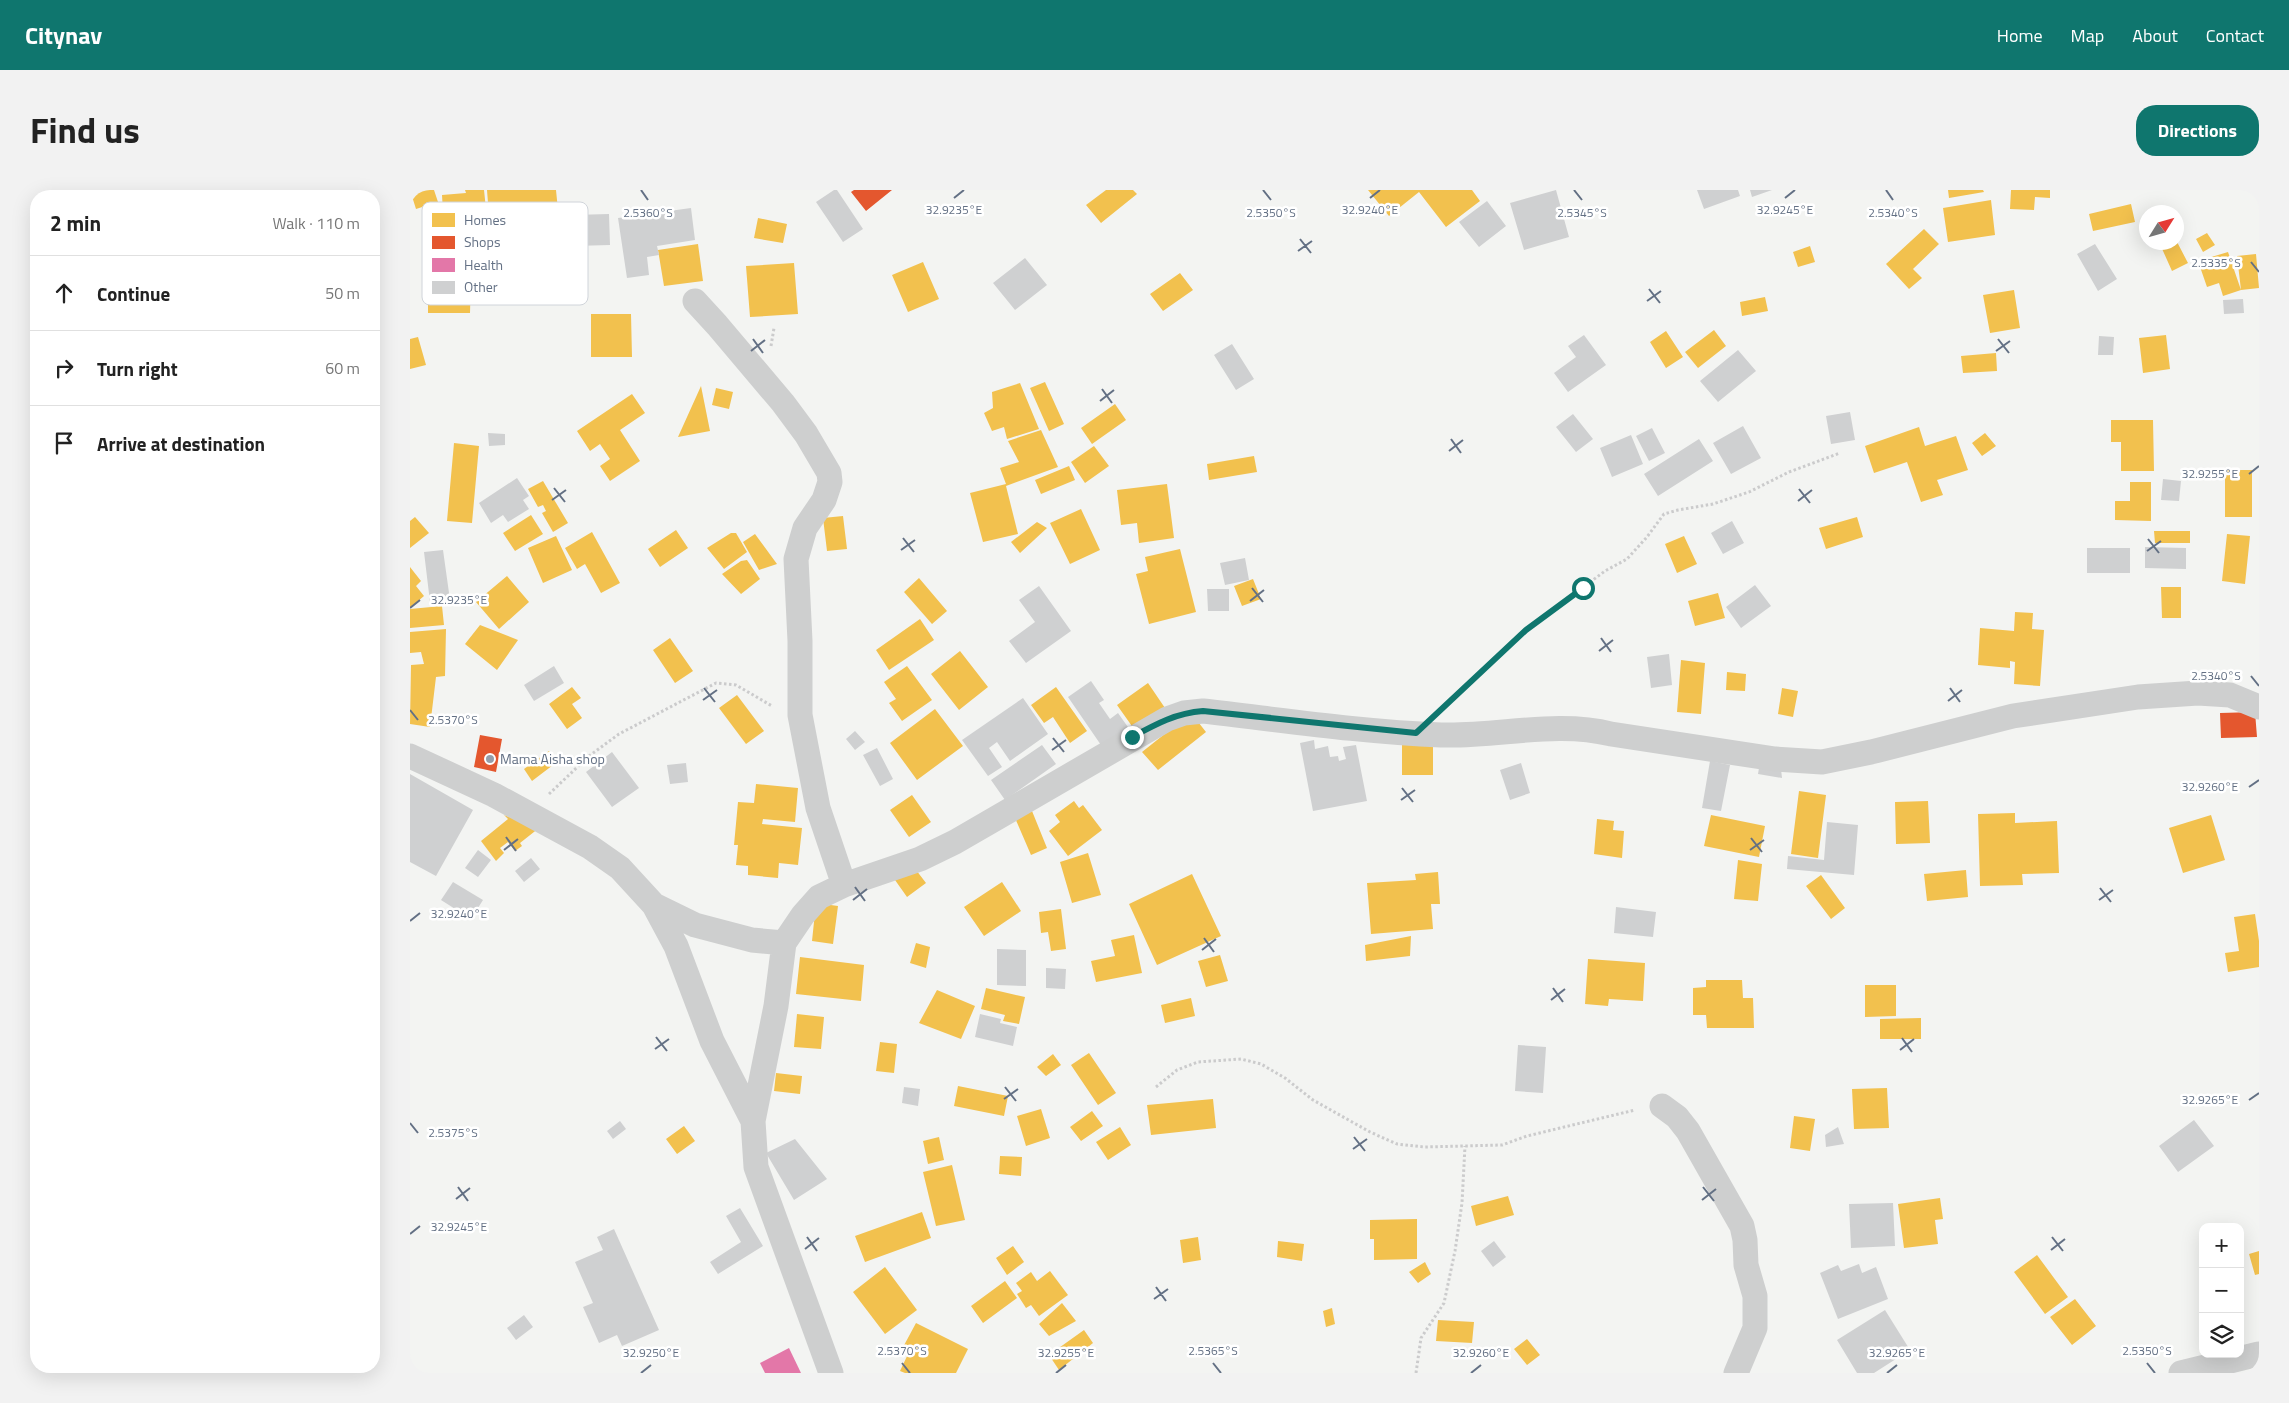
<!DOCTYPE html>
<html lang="en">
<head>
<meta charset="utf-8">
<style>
	:root { --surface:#fff; --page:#f2f2f2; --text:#222; --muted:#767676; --line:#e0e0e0; --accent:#0f766e }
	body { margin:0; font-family:"Titillium Web",sans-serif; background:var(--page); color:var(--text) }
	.controls { position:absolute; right:15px; bottom:15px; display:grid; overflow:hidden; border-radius:10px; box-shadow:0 5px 20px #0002 }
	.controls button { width:45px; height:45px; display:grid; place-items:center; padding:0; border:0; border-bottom:1px solid var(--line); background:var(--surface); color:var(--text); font:25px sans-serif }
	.compass { position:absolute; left:1729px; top:15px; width:45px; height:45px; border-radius:50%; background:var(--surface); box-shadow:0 5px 20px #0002; rotate:53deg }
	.stop { position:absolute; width:15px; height:15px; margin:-11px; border:4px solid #0f766e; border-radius:50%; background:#fff }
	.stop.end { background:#0f766e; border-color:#fff; box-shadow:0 1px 5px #0008 }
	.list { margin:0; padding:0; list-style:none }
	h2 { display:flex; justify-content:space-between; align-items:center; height:65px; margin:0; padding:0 20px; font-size:21px }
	h2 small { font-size:16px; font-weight:400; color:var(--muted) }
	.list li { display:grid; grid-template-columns:32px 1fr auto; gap:15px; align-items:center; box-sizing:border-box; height:75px; padding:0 20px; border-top:1px solid var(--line) }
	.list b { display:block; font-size:19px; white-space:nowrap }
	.list em { font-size:16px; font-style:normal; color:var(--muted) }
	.icon { flex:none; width:28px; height:28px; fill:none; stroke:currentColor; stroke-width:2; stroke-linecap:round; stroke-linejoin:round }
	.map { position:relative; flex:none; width:1849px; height:1183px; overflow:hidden; border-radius:20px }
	header { display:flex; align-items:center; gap:30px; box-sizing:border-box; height:70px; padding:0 25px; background:var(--accent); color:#fff }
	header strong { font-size:24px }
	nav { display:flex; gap:28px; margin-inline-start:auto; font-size:18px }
	.intro { display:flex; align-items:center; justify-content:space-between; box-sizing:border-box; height:120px; padding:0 30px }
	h1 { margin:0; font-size:35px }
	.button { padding:12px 22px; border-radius:20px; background:var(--accent); color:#fff; font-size:18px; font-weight:700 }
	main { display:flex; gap:30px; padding:0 30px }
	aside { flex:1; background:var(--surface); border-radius:20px; box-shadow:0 5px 20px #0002 }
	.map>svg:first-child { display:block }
</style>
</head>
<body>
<header>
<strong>Citynav</strong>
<nav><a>Home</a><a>Map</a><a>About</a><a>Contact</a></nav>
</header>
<div class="intro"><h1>Find us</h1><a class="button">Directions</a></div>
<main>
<aside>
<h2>2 min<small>Walk · 110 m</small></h2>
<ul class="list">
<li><svg class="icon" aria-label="ahead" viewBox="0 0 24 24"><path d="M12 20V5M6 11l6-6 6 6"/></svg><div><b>Continue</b></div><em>50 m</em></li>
<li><svg class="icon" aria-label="right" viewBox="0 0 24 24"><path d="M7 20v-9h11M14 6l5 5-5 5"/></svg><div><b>Turn right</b></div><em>60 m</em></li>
<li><svg class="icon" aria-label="arrive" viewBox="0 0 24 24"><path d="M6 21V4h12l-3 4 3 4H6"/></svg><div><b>Arrive at destination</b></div></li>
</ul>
</aside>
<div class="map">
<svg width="1849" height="1183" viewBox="0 0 1849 1183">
	<rect width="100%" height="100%" fill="#f3f4f2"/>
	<path fill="#f2c14e" d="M0 0H24L28 12 6 19Z
		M55 0H74L76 19 33 22 32 5 56 3Z
		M77 0H146L148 20 79 26Z
		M696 0H723L727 4 691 33 676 15Z
		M958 0H1062L1070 11 1036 37 1009 2 979 26Z
		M1538 0H1573L1574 2 1539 8Z
		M1601 0H1640V8L1625 7 1624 20 1600 19Z
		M1581 10 1585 45 1538 52 1533 18Z
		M1721 14 1725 32 1683 41 1679 24Z
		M348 28 377 34 373 53 344 48Z
		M1514 39 1529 54 1503 79 1512 88 1499 99 1476 74Z
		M1797 43 1805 55 1793 62 1786 49Z
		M1766 50 1778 73 1762 81 1749 52H1766Z
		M288 54 293 91 254 96 248 60Z
		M1400 56 1405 72 1388 77 1383 62Z
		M1818 62 1831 100 1813 106 1809 93 1797 97 1788 71Z
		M1846 64 1849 98 1831 100 1827 66Z
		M513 72 529 109 498 122 482 85Z
		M384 73 388 124 340 127 336 76Z
		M770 83 783 100 753 121 740 104Z
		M18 85 61 86 60 123H18Z
		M1604 100 1610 138 1580 143 1573 105Z
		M1355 107 1358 121 1332 126 1330 112Z
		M181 124H221L222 167H181Z
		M1304 140 1316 156 1288 178 1275 162Z
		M1256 141 1273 167 1256 178 1240 152Z
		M1756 145 1760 179 1733 183 1729 148Z
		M8 147 16 175 0 179V149Z
		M1586 163 1587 181 1553 183 1551 166Z
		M635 192 654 234 639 241 620 198Z
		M610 193 629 239 597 249 594 237 582 241 574 223 583 218 582 202Z
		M291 196 300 241 268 247Z
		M306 198 323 202 319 219 302 215Z
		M222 204 235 223 210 240 230 271 200 291 190 276 200 269 190 254 180 261 167 241Z
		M705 214 716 230 682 254 671 238Z
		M1701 230H1743L1744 281H1711V252H1701Z
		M1509 237 1515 256 1546 246 1558 280 1527 290 1533 305 1511 312 1497 272 1464 283 1455 256Z
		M631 240 648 277 596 296 608 344 573 352 560 303 596 294 590 278 609 272 598 251Z
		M1575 243 1586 256 1572 266 1562 253Z
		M44 253 69 256 62 333 37 331Z
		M684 256 699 276 675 293 661 272Z
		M844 266 847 282 799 290 797 274Z
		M659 276 665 290 631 304 625 290Z
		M1815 280H1842V327H1815Z
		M133 291 158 333 143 342 132 323 136 321 133 315 128 317 118 299Z
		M1720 292H1741V331L1705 330V311H1720Z
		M757 294 764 348 729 353 727 333 711 335 707 300Z
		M671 319 690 360 660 374 640 333Z
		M121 325 133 344 105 361 93 343Z
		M433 326 437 359 417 361 413 328Z
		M5 327 19 343 0 358V331Z
		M1447 327 1453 347 1416 359 1409 338Z
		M627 332 637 338 610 363 601 352Z
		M266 340 278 358 250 377 238 359Z
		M1744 341H1780V353H1745Z
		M182 342 210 393 191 403 175 374 167 379 155 358Z
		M321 343H326L337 362 314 379 297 358Z
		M345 344 367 374 349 380 333 352Z
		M1817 344 1840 346 1835 394 1812 391Z
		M146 346 162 380 133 393 118 358Z
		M1274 346 1287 374 1267 383 1255 354Z
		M770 359 786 422 739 434 726 384 738 381 735 367Z
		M337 370 350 389 331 404 312 384 331 371Z
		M0 377 11 391 6 396 14 406 0 418Z
		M97 386 119 412 89 439 66 412Z
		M509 388 537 421 522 434 494 402Z
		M843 389 851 409 832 416 824 396Z
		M1751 397H1771V428H1752Z
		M1308 403 1315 428 1285 436 1278 411Z
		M32 416 34 435 0 438V419Z
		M1605 422 1623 423 1622 439 1634 440 1630 496 1604 494 1605 472 1600 471V478L1568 475 1570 438 1604 441Z
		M510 429 524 450 479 480 466 460Z
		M70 435 108 450 87 480 55 454Z
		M36 439 35 486 26 487 20 537 0 534 1 475 14 474 11 462 0 463V442Z
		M260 448 283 481 265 493 243 460Z
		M550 461 578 497 549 520 521 484Z
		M1271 470 1295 473 1291 524 1267 522Z
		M497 476 522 510 492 531 479 513 486 509 474 492Z
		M1317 482 1336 484 1335 501 1316 500Z
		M738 493 755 518 724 539 707 515Z
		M162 497 171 508 162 514 172 528 157 539 139 514Z
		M646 497 677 541 660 553 643 527 634 533 621 515Z
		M1372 498 1388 501 1383 527 1368 524Z
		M327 505 354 541 336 554 309 518Z
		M525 519 553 556 507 590 480 553Z
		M781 523 796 542 748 580 732 562Z
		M992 552H1023V585H992Z
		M139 561 147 572 122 591 114 579Z
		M346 594 388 598 385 632 353 629 352 634 392 638 388 675 369 673 368 688 338 685V676L326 675 328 655H324L328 612 344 613Z
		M1389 601 1416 605 1408 668 1381 664Z
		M502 605 521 632 499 647 480 620Z
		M664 611 669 618 673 615 692 640 658 666 639 641 650 632 645 625Z
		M1518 611 1520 653 1486 654 1485 612Z
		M622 621 637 658 621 665 605 628Z
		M1605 623V633L1647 631 1649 683 1612 684 1613 695 1570 696 1568 624Z
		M94 625 129 638 110 653 112 656 105 661 98 652 90 658 94 663 86 671 71 651 98 629Z
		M1301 625 1355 636 1349 667 1294 656Z
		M1801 625 1815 670 1773 683 1759 638Z
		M1187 629 1204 631 1203 640 1214 641 1212 668 1184 664Z
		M678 663 691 705 662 713 650 672Z
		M1328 670 1352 674 1348 711 1324 709Z
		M503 676 516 693 497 707 485 690Z
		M1556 680 1558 707 1517 711 1514 684Z
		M1028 682 1030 714H1021L1023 739 961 744 957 693 1006 690 1005 684Z
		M782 684 811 746 747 775 719 714Z
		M1411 685 1435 718 1421 729 1396 696Z
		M592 692 611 721 574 746 554 717Z
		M406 713 428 716 423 754 402 751Z
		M651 719 656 759 641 761 638 742 631 743 629 722Z
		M1845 724 1849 751V777L1818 782 1815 763 1829 761 1824 727Z
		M724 745 732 783 686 792 681 771 705 766 701 750Z
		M1001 746 1000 766 956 771 955 755Z
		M506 753 520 757 516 778 500 773Z
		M810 765 818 791 796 797 788 771Z
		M390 767 454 775 451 811 386 804Z
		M1178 769 1235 773 1233 811 1199 809 1198 816 1175 814Z
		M1296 790H1332L1333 808H1343L1344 838H1297L1296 825H1283V798L1296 797Z
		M1455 795H1486V826L1455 827Z
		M576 798 615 807 609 834 593 831 595 825 571 819Z
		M527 800 565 816 551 849 509 833Z
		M781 808 785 826 755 833 751 815Z
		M387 824 414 827 411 859 384 857Z
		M1511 828V849H1470V829Z
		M470 852 487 854 484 883 466 881Z
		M679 863 706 903 688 915 661 875Z
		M643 864 651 875 636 886 627 877Z
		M366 883 392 886 390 904 364 901Z
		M548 896 598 906 594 926 544 916Z
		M1477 898 1479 938 1444 939 1442 899Z
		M803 909 806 938 741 945 737 915Z
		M631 919 640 948 616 956 607 926Z
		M682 921 693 936 671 951 660 937Z
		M1384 926 1405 929 1400 961 1380 958Z
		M274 936 285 951 267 964 256 949Z
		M710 937 721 955 698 970 686 952Z
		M529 947 534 970 518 974 513 951Z
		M590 966 612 967 611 986 589 984Z
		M542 975 555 1030 526 1036 513 982Z
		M1098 1006 1104 1025 1066 1036 1061 1016Z
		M1530 1008 1533 1029 1525 1030 1528 1054 1494 1058 1488 1014Z
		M512 1022 521 1048 455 1072 445 1046Z
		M1007 1029V1069L964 1070V1049H960V1030Z
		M788 1047 791 1070 773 1073 770 1050Z
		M868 1051 894 1054 892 1071 867 1067Z
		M603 1056 614 1072 597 1085 586 1068Z
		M1849 1061V1084L1845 1085 1839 1064Z
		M1627 1065 1658 1107 1635 1124 1604 1082Z
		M1015 1072 1021 1084 1008 1093 999 1082Z
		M475 1077 507 1120 475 1144 443 1102Z
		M640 1081 658 1105 629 1126 621 1115 616 1118 607 1104 612 1101 606 1093 621 1082 627 1091Z
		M595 1091 607 1108 573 1133 561 1116Z
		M1665 1109 1686 1136 1662 1155 1640 1127Z
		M652 1113 666 1131 639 1146 629 1134Z
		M922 1118 925 1134 916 1137 913 1121Z
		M1028 1130 1064 1132 1062 1153 1026 1151Z
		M506 1133 558 1159 546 1183H495L490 1181 499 1162 492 1159Z
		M674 1140 683 1153 649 1180 639 1165Z
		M1117 1149 1130 1165 1117 1175 1104 1159Z"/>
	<path fill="#e4572e" d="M444 0H482L456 21 441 2Z
		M1845 522 1847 547 1811 548 1810 523Z
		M70 545 92 549 86 582 64 577Z"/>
	<path fill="#e377a8" d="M379 1158 391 1183H355L350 1173Z"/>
	<path fill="#cfd0d1" d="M424 0H427L453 39 433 52 406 12Z
		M1146 0 1159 47 1114 60 1100 13Z
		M1287 0H1328L1330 6 1294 19Z
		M1340 0H1362L1342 7Z
		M1077 11 1096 36 1069 57 1049 32Z
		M281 18 285 50 247 56 249 65 237 67 239 85 217 88 208 28Z
		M199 24 200 55 164 56 163 25Z
		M1685 54 1707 89 1688 101 1667 64Z
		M615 68 637 95 605 120 583 93Z
		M1833 109 1834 123 1814 124 1813 110Z
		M1174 145 1196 175 1158 202 1144 183 1166 167 1158 156Z
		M1689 146 1704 147 1703 165H1688Z
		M822 154 844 189 826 200 804 165Z
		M1328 160 1346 181 1308 212 1290 191Z
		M1440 222 1445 250 1421 254 1416 226Z
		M1163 224 1183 249 1166 262 1146 237Z
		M1333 236 1351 268 1321 284 1303 253Z
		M1242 238 1255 263 1239 271 1226 246Z
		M78 243 95 244V255L79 256Z
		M1221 245 1233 274 1202 287 1190 258Z
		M1289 249 1303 271 1248 306 1234 284Z
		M107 288 119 306 113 310 119 319 98 332 93 325 81 333 69 313Z
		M1753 289 1771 291 1769 311 1751 310Z
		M1322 331 1334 353 1313 364 1301 343Z
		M1735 357 1776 358V379L1735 378Z
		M1677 358H1720V383H1677Z
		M33 360 40 410 20 412 14 362Z
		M835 368 839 390 815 395 810 373Z
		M1345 395 1361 416 1331 438 1316 417Z
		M629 396 661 441 616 473 599 451 625 432 609 410Z
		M797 399H819V421H798Z
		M1259 464 1262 495 1241 498 1237 467Z
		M144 476 154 493 124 511 114 495Z
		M681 491 694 510 689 513 700 529 708 523 720 540 693 558 658 507Z
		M613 508 638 544 600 571 587 552 579 558 592 577 578 586 552 550Z
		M445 541 455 552 445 560 436 549Z
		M904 550 905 559 918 556 920 567 928 566 929 571 936 569 933 557 946 555 957 611 903 621 890 553Z
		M632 555 646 574 595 610 581 590Z
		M467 558 483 589 470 596 453 565Z
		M202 562 229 598 202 617 176 582Z
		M1300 571 1320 575 1311 621 1292 618Z
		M276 573 278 592 260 594 257 575Z
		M1111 573 1120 603 1100 610 1090 580Z
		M1349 578 1371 579 1372 588 1348 584Z
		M0 584 63 620 26 686 0 672Z
		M1417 632 1448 635 1444 685 1377 679 1378 666 1414 670Z
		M68 660 81 670 68 687 55 678Z
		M121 668 130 679 114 692 105 681Z
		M43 692 73 710 61 729 31 710Z
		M1206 717 1246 722 1243 747 1204 743Z
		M587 759 616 760V796L587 795Z
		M636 778 656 779 655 799 636 798Z
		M570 824 591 829 590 833 607 837 603 856 565 847Z
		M1108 855 1136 857 1133 903 1105 901Z
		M494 897 510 899 508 916 492 913Z
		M1784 930 1804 956 1768 982 1749 956Z
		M210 931 216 939 203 949 197 941Z
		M1428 937 1434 954 1416 957 1415 945Z
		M385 949 417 989 384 1010 356 963Z
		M1483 1013 1485 1056 1441 1058 1439 1014Z
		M330 1018 353 1056 308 1084 300 1072 331 1052 316 1026Z
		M204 1039 249 1140 212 1156 207 1145 189 1153 173 1117 183 1113 165 1072 193 1060 187 1047Z
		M1084 1051 1096 1067 1083 1077 1071 1061Z
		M1449 1074 1452 1083 1466 1077 1478 1109 1428 1129 1410 1083 1428 1075 1431 1081Z
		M1475 1120 1500 1160 1464 1183H1447L1427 1150Z
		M114 1125 123 1137 106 1150 97 1138Z"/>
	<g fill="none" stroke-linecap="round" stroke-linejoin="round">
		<path stroke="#cbcbcc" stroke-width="3" stroke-dasharray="2.5 2.5" stroke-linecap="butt" d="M361 156 364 138
			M1036 516 1116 440 1195 381 1217 369 1237 347 1254 324 1268 320 1303 314 1339 302 1379 282 1430 263
			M139 604 179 566 209 544 306 493 326 495 362 516
			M746 897 767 880 788 872 831 869 851 874 875 888 903 910 960 942 987 954 1014 957 1092 955 1117 946 1225 920
			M1006 1183 1011 1148 1034 1113 1045 1061 1052 1013 1055 956"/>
		<path stroke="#cecfcf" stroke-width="25" d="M285 111 307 135 373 213 396 244 419 283 420 292 414 310 395 338 386 369 390 451V525L408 618 434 695
			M0 566 84 605 180 657 210 678 244 715 285 735 342 750 374 753
			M244 715 266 756 302 851 343 931
			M1252 916 1267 927 1278 941 1332 1036 1335 1050 1336 1075 1345 1106V1138L1326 1183
			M421 1183 346 977 343 931 366 816 374 753 393 725 409 707 434 695 510 669 545 652 757 529 774 523 793 521C872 530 952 542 1031 545 1088 547 1146 530 1201 544L1365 569 1412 572 1461 562 1603 526 1728 507 1788 503 1820 505 1849 517
			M1771 1183 1849 1164"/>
	</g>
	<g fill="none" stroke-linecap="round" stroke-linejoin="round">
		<path stroke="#0f766e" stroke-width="6" d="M722 547C746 534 766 523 793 521L1006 543 1116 440 1173 398"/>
	</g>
	<path fill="none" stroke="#637084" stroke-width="2" d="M231 0 238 10M853 0 861 10M1164 0 1172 10M1476 0 1483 10M544 8 554 0M960 8 970 0M1375 8 1385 0M890 49 901 63M888 61 902 51M1841 72 1849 82M1239 99 1250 113M1237 111 1251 101M343 149 353 163M1588 149 1599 163M341 161 355 150M1586 161 1600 151M692 199 702 213M690 211 704 200M1041 249 1051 263M1039 261 1053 250M1839 284 1849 276M144 298 155 312M1389 299 1400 313M142 310 156 300M1388 311 1402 300M493 348 504 362M1738 349 1749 363M491 360 505 350M1737 361 1751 351M842 398 853 412M840 411 854 400M0 418 10 410M1191 448 1201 462M1189 461 1203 450M1841 486 1849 496M294 498 305 512M1540 498 1550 512M293 510 307 500M1538 511 1552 500M0 520 8 530M643 548 654 562M642 560 656 550M1839 597 1849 590M992 598 1003 612M991 610 1005 600M96 647 106 661M1341 648 1352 662M94 660 108 649M1340 660 1354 650M445 697 455 711M1690 698 1701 712M443 710 457 699M1689 710 1703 700M0 731 10 723M794 748 804 762M792 760 806 749M1143 798 1153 812M1141 810 1155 799M246 847 257 861M1492 848 1502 862M245 859 259 849M1490 860 1504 849M595 897 606 911M594 909 608 899M1839 910 1849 903M0 933 8 943M944 947 955 961M943 959 957 949M48 997 58 1011M1293 997 1304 1011M46 1009 60 998M1292 1010 1306 999M0 1044 10 1036M397 1047 407 1061M1642 1047 1653 1061M395 1059 409 1048M1641 1060 1655 1049M746 1097 756 1111M744 1109 758 1099M492 1173 500 1183M803 1173 811 1183M1737 1173 1745 1183M231 1183 241 1175M646 1183 656 1175M1061 1183 1071 1175M1477 1183 1487 1175"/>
	<circle fill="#959eaa" stroke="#fff" stroke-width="2" cx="80" cy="569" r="5"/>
	<g text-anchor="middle" stroke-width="5" stroke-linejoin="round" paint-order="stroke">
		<g font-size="14" fill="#637084" stroke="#fff" text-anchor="start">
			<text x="90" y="574">Mama Aisha shop</text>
		</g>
	</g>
	<rect x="12" y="12" width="166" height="103" rx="8" fill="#fff" stroke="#d0d4da" stroke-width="1"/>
	<rect x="22" y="23" width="23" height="14" fill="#f2c14e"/>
	<rect x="22" y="46" width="23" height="13" fill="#e4572e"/>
	<rect x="22" y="68" width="23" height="14" fill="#e377a8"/>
	<rect x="22" y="91" width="23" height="13" fill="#cfd0d1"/>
	<g font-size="14" fill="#637084">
		<text x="54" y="35">Homes</text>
		<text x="54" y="57">Shops</text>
		<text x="54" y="80">Health</text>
		<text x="54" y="102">Other</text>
	</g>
	<g font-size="12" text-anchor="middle" fill="#637084" stroke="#fff" stroke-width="5" stroke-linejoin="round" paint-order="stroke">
		<text x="544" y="24">32.9235°E</text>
		<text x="960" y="24">32.9240°E</text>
		<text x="1375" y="24">32.9245°E</text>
		<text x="238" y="27">2.5360°S</text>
		<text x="861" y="27">2.5350°S</text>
		<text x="1172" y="27">2.5345°S</text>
		<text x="1483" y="27">2.5340°S</text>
		<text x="1806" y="77">2.5335°S</text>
		<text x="1800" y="288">32.9255°E</text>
		<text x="49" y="414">32.9235°E</text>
		<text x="1806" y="490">2.5340°S</text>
		<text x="43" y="534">2.5370°S</text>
		<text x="1800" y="601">32.9260°E</text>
		<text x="49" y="728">32.9240°E</text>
		<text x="1800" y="914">32.9265°E</text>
		<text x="43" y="947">2.5375°S</text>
		<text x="49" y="1041">32.9245°E</text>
		<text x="492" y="1165">2.5370°S</text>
		<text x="803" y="1165">2.5365°S</text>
		<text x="1737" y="1165">2.5350°S</text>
		<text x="241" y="1167">32.9250°E</text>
		<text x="656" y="1167">32.9255°E</text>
		<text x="1071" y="1167">32.9260°E</text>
		<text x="1487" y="1167">32.9265°E</text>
	</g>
</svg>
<div class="controls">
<button>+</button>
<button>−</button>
<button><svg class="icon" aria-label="layers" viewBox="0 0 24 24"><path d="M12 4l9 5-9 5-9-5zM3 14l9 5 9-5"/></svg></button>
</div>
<svg class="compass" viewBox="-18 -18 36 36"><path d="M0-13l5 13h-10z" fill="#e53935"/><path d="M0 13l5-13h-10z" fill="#767676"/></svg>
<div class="stop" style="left:1173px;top:398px"></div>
<div class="stop end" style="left:722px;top:547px"></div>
</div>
</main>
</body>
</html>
